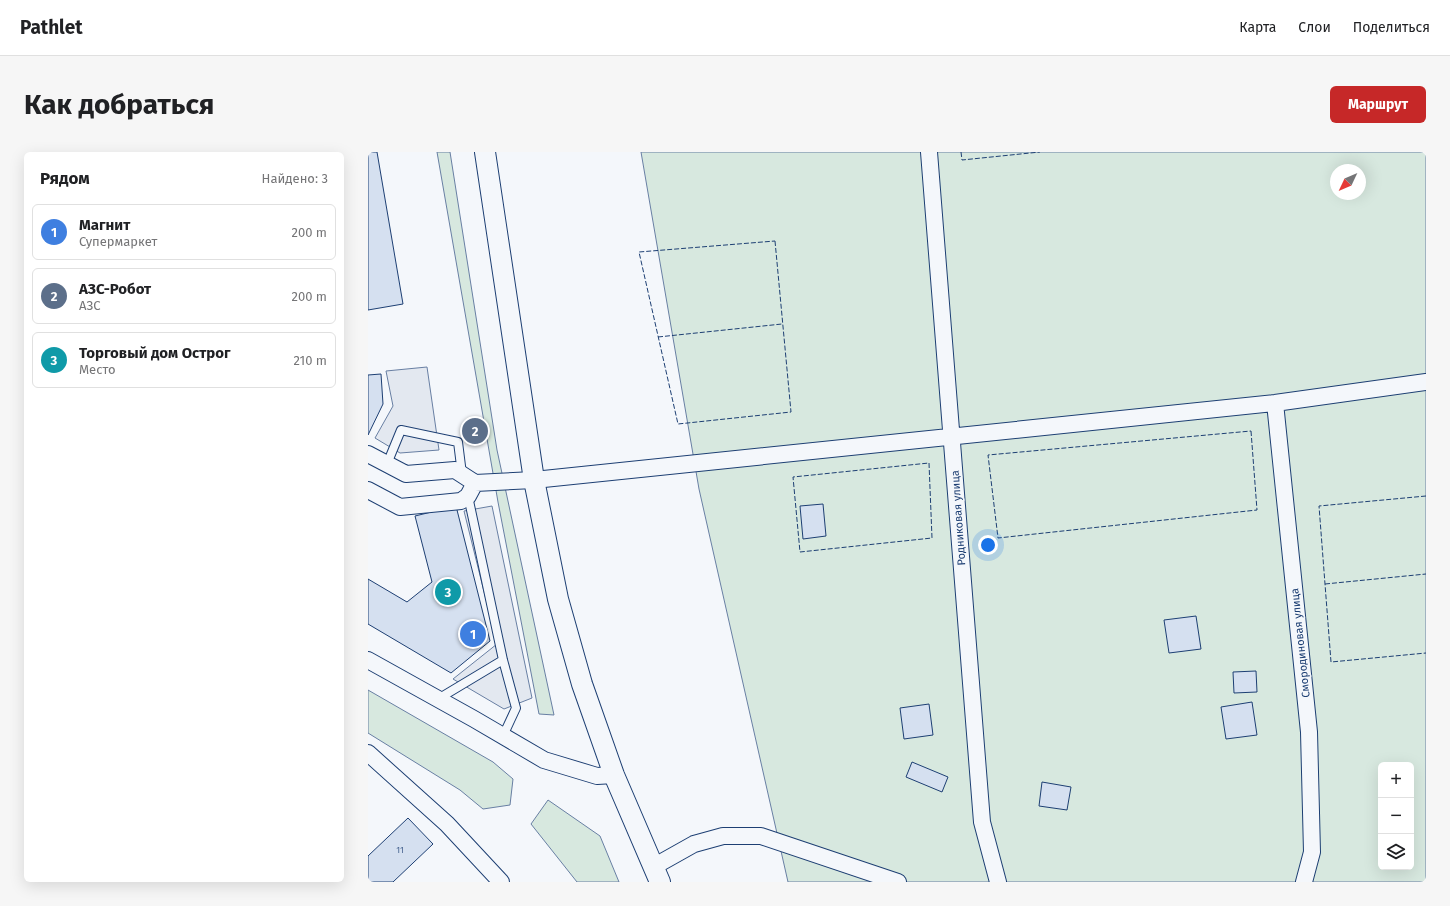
<!DOCTYPE html>
<html lang="ru">
<head>
<meta charset="utf-8">
<style>
	:root { --surface:#fff; --page:#f6f6f6; --text:#202124; --muted:#757577; --line:#e0e0e0; --accent:#c62828 }
	body { margin:0; font-family:"Fira Sans",sans-serif; background:var(--page); color:var(--text) }
	.controls { position:absolute; right:12px; bottom:12px; display:grid; overflow:hidden; border-radius:6px; box-shadow:0 4px 16px #0002 }
	.controls button { width:36px; height:36px; display:grid; place-items:center; padding:0; border:0; border-bottom:1px solid var(--line); background:var(--surface); color:var(--text); font:20px sans-serif }
	.compass { position:absolute; left:962px; top:12px; width:36px; height:36px; border-radius:50%; background:var(--surface); box-shadow:0 4px 16px #0002; rotate:226deg }
	.you { position:absolute; left:620px; top:393px; width:14px; height:14px; margin:-10px; border:3px solid #fff; border-radius:50%; background:#1a73e8; box-shadow:0 0 0 6px #1a73e833 }
	.badge { display:grid; place-items:center; width:26px; height:26px; border-radius:50%; background:var(--accent); color:#fff; font-size:13px; font-weight:700 }
	.pin { position:absolute; translate:-50% -50%; border:2px solid #fff; box-shadow:0 1px 4px #0006 }
	.list { margin:0; padding:0; list-style:none }
	h2 { display:flex; justify-content:space-between; align-items:center; height:52px; margin:0; padding:0 16px; font-size:17px }
	h2 small { font-size:13px; font-weight:400; color:var(--muted) }
	.list li { display:grid; grid-template-columns:26px 1fr auto; gap:12px; align-items:center; box-sizing:border-box; height:56px; margin:0 8px 8px; padding:0 8px; border:1px solid var(--line); border-radius:6px }
	.list b { display:block; font-size:15px; white-space:nowrap }
	.list p { margin:0; font-size:13px; white-space:nowrap; color:var(--muted) }
	.list em { font-size:13px; font-style:normal; color:var(--muted) }
	.icon { flex:none; width:22px; height:22px; fill:none; stroke:currentColor; stroke-width:2; stroke-linecap:round; stroke-linejoin:round }
	.map { position:relative; flex:none; width:1058px; height:730px; overflow:hidden; border-radius:6px }
	header { display:flex; align-items:center; gap:24px; box-sizing:border-box; height:56px; padding:0 20px; background:var(--surface); border-bottom:1px solid var(--line) }
	header strong { font-size:19px }
	nav { display:flex; gap:22px; margin-inline-start:auto; font-size:14px }
	.intro { display:flex; align-items:center; justify-content:space-between; box-sizing:border-box; height:96px; padding:0 24px }
	h1 { margin:0; font-size:28px }
	.button { padding:10px 18px; border-radius:6px; background:var(--accent); color:#fff; font-size:14px; font-weight:700 }
	main { display:flex; gap:24px; padding:0 24px }
	aside { flex:1; background:var(--surface); border-radius:6px; box-shadow:0 4px 16px #0002 }
	.map>svg:first-child { display:block }
</style>
</head>
<body>
<header>
<strong>Pathlet</strong>
<nav><a>Карта</a><a>Слои</a><a>Поделиться</a></nav>
</header>
<div class="intro"><h1>Как добраться</h1><a class="button">Маршрут</a></div>
<main>
<aside>
<h2>Рядом<small>Найдено: 3</small></h2>
<ul class="list">
<li><span class="badge" style="background:#3f7fe0">1</span><div><b>Магнит</b><p>Супермаркет</p></div><em>200 m</em></li>
<li><span class="badge" style="background:#5c6f8a">2</span><div><b>АЗС-Робот</b><p>АЗС</p></div><em>200 m</em></li>
<li><span class="badge" style="background:#0f9aa8">3</span><div><b>Торговый дом Острог</b><p>Место</p></div><em>210 m</em></li>
</ul>
</aside>
<div class="map">
<svg width="1058" height="730" viewBox="0 0 1058 730">
	<rect width="100%" height="100%" fill="#f4f7fb"/>
	<path fill="#d7e8df" stroke="#687fa3" fill-rule="evenodd" d="M69 0H82L129 298 186 563 171 562 130 350Z
		M273 0H1058V730H420L331 337ZM968 18H992V42H968ZM1013 613H1043V715H1013Z
		M0 538 125 610 145 627 142 653 115 657 92 638 0 581Z
		M180 648 232 684 251 730H209L163 672Z"/>
	<path fill="#e3e8f0" stroke="#687fa3" d="M59 215 71 298 32 301 7 286 25 254 18 219Z
		M124 354 164 546 136 557 85 527 129 492 96 359Z"/>
	<path fill="#d5e0f0" stroke="#1d3f73" d="M0 0H9L35 152 0 158Z
		M13 222 15 252 0 283V223Z
		M455 352 458 384 435 387 432 354Z
		M88 354 122 489 83 521 0 472V427L39 450 64 430 47 364Z
		M828 464 833 497 801 501 796 468Z
		M888 519 889 540 866 541 865 520Z
		M884 550 889 583 858 587 853 555Z
		M561 552 565 583 536 587 532 556Z
		M544 610 580 625 574 640 538 625Z
		M674 630 703 635 699 658 671 654Z
		M40 666 65 692 25 730H0V704Z"/>
	<g fill="none" stroke-linecap="round" stroke-linejoin="round">
		<defs>
			<path id="service" d="M19 312 33 278 90 290 94 322
				M100 344 135 508 148 556 135 584
				M70 547 135 508"/>
			<path id="minor" d="M561 0 614 670 630 730
				M907 251 941 580 944 700 936 730
				M0 302 38 322 87 318 107 331 166 328 907 251 1058 230
				M0 338 32 355 93 349 100 344 107 331
				M0 508 106 567 176 608 229 624 246 623
				M0 601 79 672 133 730
				M285 715 326 692 355 684H393L530 730"/>
			<path id="tertiary" d="M117 0 166 328 190 447 214 532 246 623 292 730"/>
		</defs>
		<use href="#service" stroke="#1d3f73" stroke-width="10"/>
		<use href="#minor" stroke="#1d3f73" stroke-width="18"/>
		<use href="#tertiary" stroke="#1d3f73" stroke-width="22"/>
		<use href="#service" stroke="#f4f7fb" stroke-width="8"/>
		<use href="#minor" stroke="#f4f7fb" stroke-width="16"/>
		<use href="#tertiary" stroke="#f4f7fb" stroke-width="20"/>
		<path stroke="#1d3f73" stroke-width="1" stroke-dasharray="5 2" stroke-linecap="butt" d="M593 0 594 8 672 0
			M407 89 423 260 310 272 271 100Z
			M290 185 414 172
			M883 279 889 358 630 386 620 303Z
			M561 311 564 386 432 400 425 325Z
			M1058 344 951 354 963 510 1058 501
			M957 432 1058 422"/>
	</g>
	<g text-anchor="middle" stroke-width="3" stroke-linejoin="round" paint-order="stroke">
		<g font-size="9" fill="#4b6792">
			<text x="32" y="701">11</text>
		</g>
		<g font-size="11" fill="#1d3f73" stroke="#f4f7fb">
			<text transform="translate(590 366) rotate(-94)" y="4">Родниковая улица</text>
			<text transform="translate(932 491) rotate(-96)" y="4">Смородиновая улица</text>
		</g>
	</g>
</svg>
<div class="controls">
<button>+</button>
<button>−</button>
<button><svg class="icon" aria-label="layers" viewBox="0 0 24 24"><path d="M12 4l9 5-9 5-9-5zM3 14l9 5 9-5"/></svg></button>
</div>
<svg class="compass" viewBox="-18 -18 36 36"><path d="M0-13l5 13h-10z" fill="#e53935"/><path d="M0 13l5-13h-10z" fill="#757577"/></svg>
<div class="you"></div>
<div class="pin badge" style="left:105px;top:482px;background:#3f7fe0">1</div>
<div class="pin badge" style="left:107px;top:279px;background:#5c6f8a">2</div>
<div class="pin badge" style="left:80px;top:440px;background:#0f9aa8">3</div>
</div>
</main>
</body>
</html>
